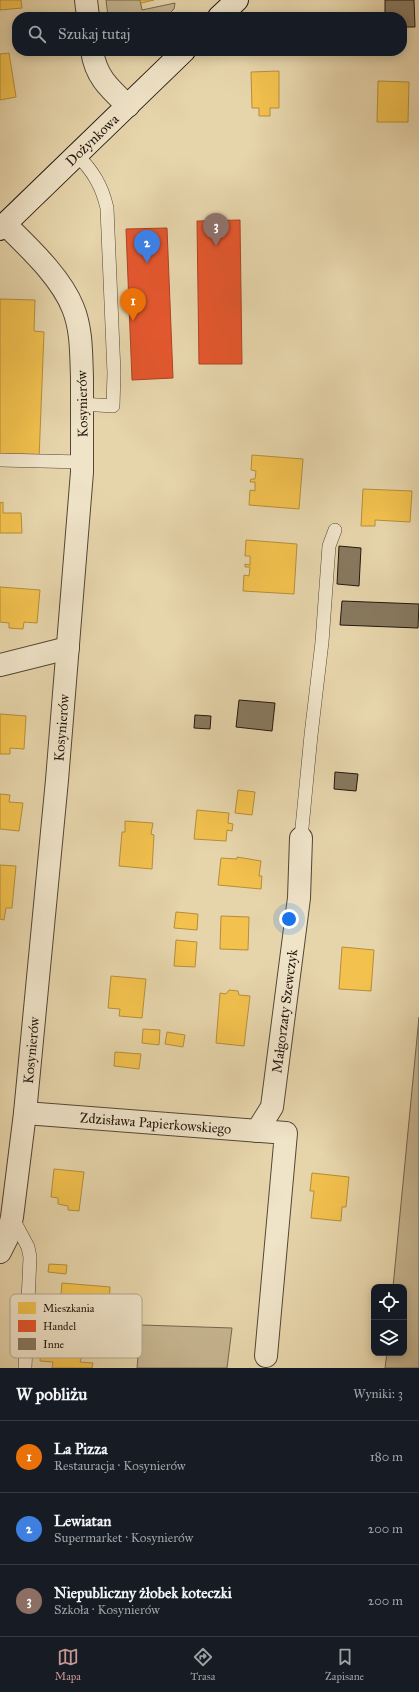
<!DOCTYPE html>
<html lang="pl">
<head>
<meta charset="utf-8">
<style>
	:root { --surface:#171b24; --page:#20242c; --text:#f1f3f6; --muted:#9ea1a6; --line:#363941; --accent:#c59692 }
	body { margin:0; font-family:"IM FELL Great Primer",serif; background:var(--page); color:var(--text) }
	.controls { position:absolute; right:12px; bottom:12px; display:grid; overflow:hidden; border-radius:8px; box-shadow:0 2px 10px #0003 }
	.controls button { width:36px; height:36px; display:grid; place-items:center; padding:0; border:0; border-bottom:1px solid var(--line); background:var(--surface); color:var(--text); font:20px sans-serif }
	.you { position:absolute; left:289px; top:919px; width:14px; height:14px; margin:-10px; border:3px solid #fff; border-radius:50%; background:#1a73e8; box-shadow:0 0 0 6px #1a73e833 }
	.badge { display:grid; place-items:center; width:26px; height:26px; border-radius:50%; background:var(--accent); color:#fff; font-size:13px; font-weight:700 }
	.pin { position:absolute; translate:-50% -33px; filter:drop-shadow(0 1px 2px #0008) }
	.pin::after { content:''; position:absolute; top:21px; width:14px; height:12px; background:inherit; clip-path:polygon(0 0,100% 0,50% 100%) }
	.list { margin:0; padding:0; list-style:none }
	h2 { display:flex; justify-content:space-between; align-items:center; height:52px; margin:0; padding:0 16px; font-size:17px }
	h2 small { font-size:13px; font-weight:400; color:var(--muted) }
	.list li { display:grid; grid-template-columns:26px 1fr auto; gap:12px; align-items:center; box-sizing:border-box; height:72px; padding:0 16px; border-top:1px solid var(--line) }
	.list b { display:block; font-size:15px; white-space:nowrap }
	.list p { margin:0; font-size:13px; white-space:nowrap; color:var(--muted) }
	.list em { font-size:13px; font-style:normal; color:var(--muted) }
	.icon { flex:none; width:22px; height:22px; fill:none; stroke:currentColor; stroke-width:2; stroke-linecap:round; stroke-linejoin:round }
	.map { position:relative; flex:none; width:419px; height:1368px; overflow:hidden }
	.search { position:absolute; background:var(--surface); box-shadow:0 2px 10px #0003; left:12px; right:12px; top:12px; height:44px; display:flex; align-items:center; gap:10px; box-sizing:border-box; padding:0 14px; border-radius:16px; color:var(--muted); font-size:15px }
	.sheet { height:268px; background:var(--surface) }
	nav { display:flex; justify-content:space-around; align-items:center; box-sizing:border-box; height:56px; border-top:1px solid var(--line); background:var(--surface); font-size:11px; color:var(--muted) }
	nav a { display:grid; justify-items:center; gap:2px }
	nav .on { color:var(--accent) }
	.map>svg:first-child { display:block }
</style>
</head>
<body>
<div class="map">
<svg width="419" height="1368" viewBox="0 0 419 1368">
	<rect width="100%" height="100%" fill="#e6d4aa"/>
	<filter id="stains"><feTurbulence type="fractalNoise" baseFrequency=".005" numOctaves="4"/><feColorMatrix values="0 0 0 0 .2 0 0 0 0 .09 0 0 0 0 .02 0 0 0 .5 -.17"/></filter>
	<radialGradient id="worn" r=".72"><stop offset=".6" stop-color="#630" stop-opacity="0"/><stop offset="1" stop-color="#630" stop-opacity=".3"/></radialGradient>
	<path fill="#c5b48f" stroke="#74664e" d="M106 0H140L142 10 175 3 174 9 166 17H108Z
		M419 1017V1368H385L387 1353H404V1287H393Z
		M141 1325 232 1328 227 1368H137Z"/>
	<path fill="#f2c14e" stroke="#b48e3b" d="M0 0H21L22 8 0 10Z
		M140 0H154L141 3Z
		M9 53 16 97 0 100V54Z
		M279 71V108H270V116H259V108H252L251 72Z
		M378 81 409 82 408 122H377Z
		M0 299 35 300 34 331 44 332 39 459 0 457Z
		M252 455 303 459 299 509 249 505 250 490 255 491V482H250L251 479H255L256 471 251 470Z
		M363 489 412 491 410 522 375 520V526H361Z
		M3 502V513H21L22 533H0V503Z
		M246 540 297 544 294 594 243 591 244 575 249 576 250 567H245V564L250 565V556H245Z
		M0 587 40 590 37 623 24 622 23 629 9 628V623L0 622Z
		M0 714 26 716 24 749 10 748V754H0Z
		M238 790 255 792 252 815 235 813Z
		M0 794 10 795 9 802 23 803 19 831 0 829Z
		M197 810 229 813 228 823 233 824 232 831 227 830 226 841 194 839Z
		M125 821 153 823 151 834 154 835 152 869 119 866 122 832H125Z
		M237 857 261 861 259 876H262L261 889 218 885 221 858 237 859Z
		M0 865 16 866 12 908H6L4 920 0 919Z
		M176 912 198 914 197 930 174 928Z
		M221 916 249 917 248 950 220 949Z
		M176 940 197 942 195 967 174 966Z
		M342 947 374 950 371 991 339 989Z
		M111 976 146 979 142 1018 119 1016 120 1009 108 1008Z
		M229 990 238 991 239 995 250 996 244 1046 216 1043 220 993 226 994Z
		M143 1029 160 1030 159 1045 142 1043Z
		M167 1032 185 1035 183 1047 165 1044Z
		M115 1052 141 1054 139 1069 114 1066Z
		M54 1169 84 1172 79 1211 68 1210V1206L58 1204V1198L51 1197Z
		M312 1173 349 1177 346 1207H342L341 1221 311 1218 314 1191H310Z
		M49 1264 67 1265 66 1274 48 1272Z
		M62 1283 110 1287 108 1319 59 1316Z
		M42 1337 65 1339V1342L82 1343 81 1350 83 1352 80 1362 93 1363 92 1368H52L53 1362 40 1361Z"/>
	<path fill="#e4572e" stroke="#aa4424" d="M240 220 242 364H199L197 221Z
		M167 228 173 378 132 380 126 229Z"/>
	<path fill="#88795f" stroke="#23170e" d="M385 0H414L415 27H402V17H385Z
		M339 546 361 548 359 586 337 584Z
		M342 601 419 604 418 628 340 625Z
		M239 700 275 703 272 731 236 727Z
		M195 715 211 716 210 729 194 728Z
		M335 772 358 774 356 791 334 789Z"/>
	<g fill="none" stroke-linecap="round" stroke-linejoin="round">
		<defs>
			<path id="lane" d="M77 155C93 171 102 186 107 208L114 373 113 406 82 404
				M0 460 82 462
				M301 838 311 735 322 642 329 546 335 530
				M12 1217 28 1247 30 1257 25 1368"/>
			<g id="street">
				<path d="M86 0 88 17"/>
				<path d="M92 51C96 77 109 88 128 106"/>
				<path d="M0 665 68 648"/>
				<path id="s1" d="M25 1113 286 1133 266 1356"/>
				<path id="s2" d="M257 1131 272 1107 299 898 301 838"/>
				<path id="s3" d="M0 1252 7 1238 12 1217 25 1113 57 780 82 472C82 440 82 409 82 377 81 355 82 330 73 308 61 277 29 248 5 224"/>
			</g>
			<g id="secondary">
				<path d="M219 17 237 0"/>
				<path id="s4" d="M0 229 184 51"/>
			</g>
		</defs>
		<use href="#lane" stroke="#544635" stroke-width="14"/>
		<use href="#street" stroke="#544635" stroke-width="24"/>
		<use href="#secondary" stroke="#23170e" stroke-width="24"/>
		<use href="#lane" stroke="#efe3c8" stroke-width="13"/>
		<use href="#street" stroke="#efe3c8" stroke-width="22"/>
		<use href="#secondary" stroke="#efe3c8" stroke-width="22"/>
	</g>
	<g text-anchor="middle" stroke-width="4" stroke-linejoin="round" paint-order="stroke">
		<g font-size="14" fill="#23170e" stroke="#efe3c8">
			<text dy="5" stroke="none"><textPath href="#s4" startOffset="128">Dożynkowa</textPath></text>
			<text transform="translate(82 404) rotate(-91)" y="5">Kosynierów</text>
			<text dy="5" stroke="none"><textPath href="#s3" startOffset="529">Kosynierów</textPath></text>
			<text dy="5" stroke="none"><textPath href="#s2" startOffset="125">Małgorzaty Szewczyk</textPath></text>
			<text dy="5" stroke="none"><textPath href="#s3" startOffset="205">Kosynierów</textPath></text>
			<text dy="5" stroke="none"><textPath href="#s1" startOffset="131">Zdzisława Papierkowskiego</textPath></text>
		</g>
	</g>
	<rect x="10" y="1294" width="132" height="64" rx="6" fill="#efe3c8" stroke="#b2a690" stroke-width="1"/>
	<rect x="18" y="1302" width="18" height="12" fill="#f2c14e"/>
	<rect x="18" y="1320" width="18" height="12" fill="#e4572e"/>
	<rect x="18" y="1338" width="18" height="12" fill="#88795f"/>
	<g font-size="11" fill="#23170e">
		<text x="43" y="1312">Mieszkania</text>
		<text x="43" y="1330">Handel</text>
		<text x="43" y="1348">Inne</text>
	</g>
	<rect width="100%" height="100%" filter="url(#stains)"/>
	<rect width="100%" height="100%" fill="url(#worn)"/>
</svg>
<div class="controls">
<button><svg class="icon" aria-label="locate" viewBox="0 0 24 24"><circle cx="12" cy="12" r="6"/><path d="M12 2v4M12 18v4M2 12h4M18 12h4"/></svg></button>
<button><svg class="icon" aria-label="layers" viewBox="0 0 24 24"><path d="M12 4l9 5-9 5-9-5zM3 14l9 5 9-5"/></svg></button>
</div>
<div class="you"></div>
<div class="pin badge" style="left:133px;top:321px;background:#e8710a">1</div>
<div class="pin badge" style="left:147px;top:263px;background:#3f7fe0">2</div>
<div class="pin badge" style="left:216px;top:246px;background:#8d6e63">3</div>
<div class="search"><svg class="icon" aria-label="search" viewBox="0 0 24 24"><circle cx="10" cy="10" r="6"/><path d="M15 15l6 6"/></svg>Szukaj tutaj</div>
</div>
<section class="sheet">
<h2>W pobliżu<small>Wyniki: 3</small></h2>
<ul class="list">
<li><span class="badge" style="background:#e8710a">1</span><div><b>La Pizza</b><p>Restauracja · Kosynierów</p></div><em>180 m</em></li>
<li><span class="badge" style="background:#3f7fe0">2</span><div><b>Lewiatan</b><p>Supermarket · Kosynierów</p></div><em>200 m</em></li>
<li><span class="badge" style="background:#8d6e63">3</span><div><b>Niepubliczny żłobek koteczki</b><p>Szkoła · Kosynierów</p></div><em>200 m</em></li>
</ul>
</section>
<nav>
<a class="on"><svg class="icon" aria-label="map" viewBox="0 0 24 24"><path d="M3 6l6-2 6 2 6-2v14l-6 2-6-2-6 2zM9 4v14M15 6v14"/></svg>Mapa</a>
<a><svg class="icon" aria-label="directions" viewBox="0 0 24 24"><path d="M12 3l9 9-9 9-9-9zM9 14v-3h6M13 9l2 2-2 2"/></svg>Trasa</a>
<a><svg class="icon" aria-label="saved" viewBox="0 0 24 24"><path d="M7 4h10v16l-5-4-5 4z"/></svg>Zapisane</a>
</nav>
</body>
</html>
